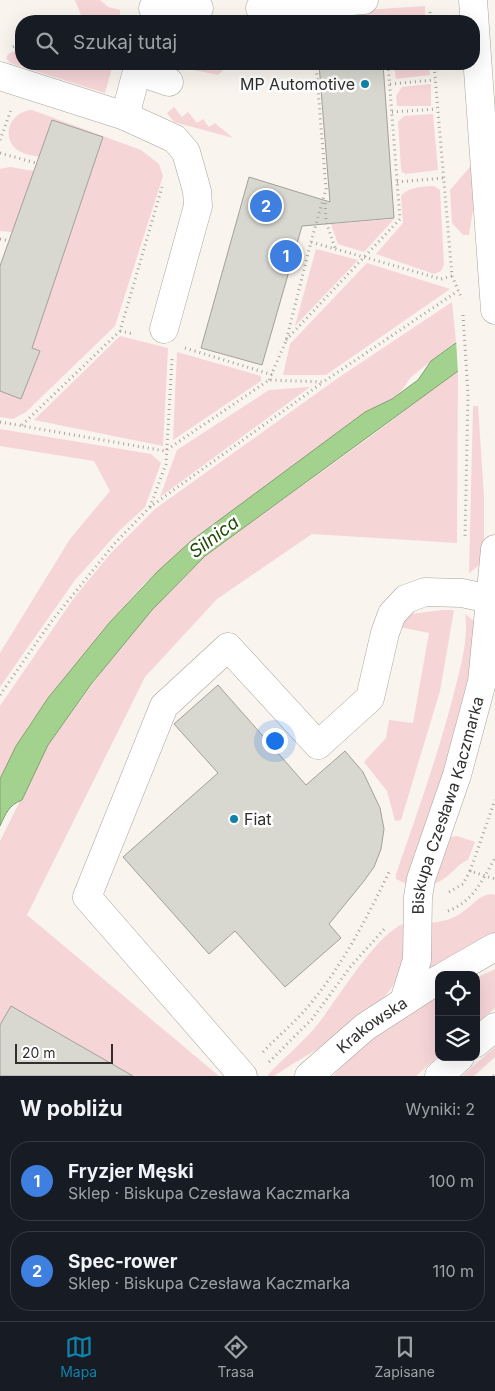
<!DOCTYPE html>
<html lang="pl">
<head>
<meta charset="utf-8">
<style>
	:root { --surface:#171b24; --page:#20242c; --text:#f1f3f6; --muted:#9ea1a6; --line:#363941; --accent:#1182a9 }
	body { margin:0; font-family:Inter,sans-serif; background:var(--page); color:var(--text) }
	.controls { position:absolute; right:15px; bottom:15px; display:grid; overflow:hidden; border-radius:10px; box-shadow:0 5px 20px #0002 }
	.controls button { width:45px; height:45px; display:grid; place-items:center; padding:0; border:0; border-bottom:1px solid var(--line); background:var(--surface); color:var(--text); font:25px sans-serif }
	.scale { position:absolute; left:15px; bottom:12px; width:98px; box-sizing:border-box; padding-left:5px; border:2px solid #32302e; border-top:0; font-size:14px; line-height:18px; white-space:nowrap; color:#32302e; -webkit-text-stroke:4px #fff; paint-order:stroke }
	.you { position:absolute; left:274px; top:740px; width:18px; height:18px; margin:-12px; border:4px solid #fff; border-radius:50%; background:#1a73e8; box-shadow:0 0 0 8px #1a73e833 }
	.badge { display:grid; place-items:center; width:32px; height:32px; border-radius:50%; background:var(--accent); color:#fff; font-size:16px; font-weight:700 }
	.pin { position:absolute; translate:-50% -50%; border:2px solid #fff; box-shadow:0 1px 5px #0006 }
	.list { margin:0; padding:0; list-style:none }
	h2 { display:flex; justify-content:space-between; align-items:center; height:65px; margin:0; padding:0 20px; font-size:21px }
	h2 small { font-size:16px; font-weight:400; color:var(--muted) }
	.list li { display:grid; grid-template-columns:32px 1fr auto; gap:15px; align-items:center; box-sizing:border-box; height:80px; margin:0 10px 10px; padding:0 10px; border:1px solid var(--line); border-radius:20px }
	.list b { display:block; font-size:19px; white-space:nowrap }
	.list p { margin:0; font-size:16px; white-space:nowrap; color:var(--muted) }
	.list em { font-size:16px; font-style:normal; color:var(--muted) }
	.icon { flex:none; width:28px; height:28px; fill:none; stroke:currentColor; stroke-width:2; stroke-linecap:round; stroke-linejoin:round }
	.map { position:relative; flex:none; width:495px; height:1076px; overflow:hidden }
	.search { position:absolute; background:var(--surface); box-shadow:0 5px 20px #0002; left:15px; right:15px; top:15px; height:55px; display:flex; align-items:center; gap:12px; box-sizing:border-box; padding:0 18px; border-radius:20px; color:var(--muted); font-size:19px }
	.sheet { height:245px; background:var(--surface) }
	nav { display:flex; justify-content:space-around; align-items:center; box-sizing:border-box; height:70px; border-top:1px solid var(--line); background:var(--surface); font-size:14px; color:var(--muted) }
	nav a { display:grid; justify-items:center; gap:2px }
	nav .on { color:var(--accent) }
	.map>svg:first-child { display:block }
</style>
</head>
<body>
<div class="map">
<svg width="495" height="1076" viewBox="0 0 495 1076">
	<rect width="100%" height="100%" fill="#f9f4ed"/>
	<path fill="#f6d5d7" d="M75 0H100L108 7 120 10V15H81Z
		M425 6V18L352 21 351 11Z
		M21 48V64H113L105 93 10 63 6 58 8 54Z
		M165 64H224V69L218 75Z
		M394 64H429L430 75 396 79Z
		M431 84V106H397L396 96 402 87Z
		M174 107 182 117 188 112 197 123 203 119 209 127 215 123 233 138 174 122 167 113Z
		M32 110 141 150 159 164 163 176 115 326 26 412 13 419 0 417V391L21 398 40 352 32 348 103 137 52 120 39 157C32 155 22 154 16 149 0 134 12 111 32 110Z
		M433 114 438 170 406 174 402 172 401 168 398 122 404 116Z
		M476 160 475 197 469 235H463L452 223 450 190Z
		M10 167 34 171 12 232 0 231V169Z
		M434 186 440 190 444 265 441 271 434 274 376 254 403 223 401 196C410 186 422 187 434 186Z
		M394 219 364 252 338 244 331 224Z
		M316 249 358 260 295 326Z
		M367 263 450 289 326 375H283L290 344Z
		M452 302 456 341 411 377 402 390 392 399 365 412 191 541 143 585 110 622 48 698 29 725 0 779V706L74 598 111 553 155 509 338 378Z
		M120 336 168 348 163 446 34 420Z
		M177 352 261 376V381L173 440Z
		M458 370 457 543 312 534 217 599 145 677 27 915 219 1076H0V841L48 745 119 648 152 610 205 556 374 434Z
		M310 387 160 497 177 450 269 390Z
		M473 406H478L484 496V556L478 566 469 573Z
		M0 429 151 454 161 463 145 507 119 531 75 580 0 687V653L70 539 110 491 94 461 0 446Z
		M443 610H454L440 691 401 820 395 821 387 791 364 762 386 738 389 720 413 723 429 633 400 627V622L410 614Z
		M465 614 475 622 478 630 459 733 407 884 396 879V874C417 814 438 755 454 693 460 669 469 639 465 614Z
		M457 836 475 842 468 860C458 863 450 878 434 884L451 837Z
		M492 894 495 895V936L430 970 429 923C442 922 454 919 464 911 474 904 479 895 492 894Z
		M404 923C404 941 405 959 398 976 382 1015 310 1052 274 1076H267C283 1058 303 1043 318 1024 339 997 374 937 404 923Z
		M495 969V1008L476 1024V978Z
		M439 997V1056L416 1076H333L358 1048 389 1022Z
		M495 1047V1057L474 1076H462Z"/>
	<path fill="#a3d18e" stroke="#81a171" d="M495 314V344L205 556 152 610 92 683 48 745 22 800C9 805 6 813 0 826V779L16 746 48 698 110 622 158 571 191 541 365 412 392 399 418 380 431 361Z"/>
	<path fill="#f9f4ed" d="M495 312V347L458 374 456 339Z"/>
	<path fill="#d8d8d0" stroke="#a1a199" d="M319 64H383L394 218 302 226 262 365 201 348 249 177 330 202Z
		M52 120 103 137 32 348 40 351 21 399 0 391V266Z
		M218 685 306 785 345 751 363 772 380 808 384 829 381 849 374 867 364 881 329 924 341 938 285 987 235 931 209 954 123 857 218 773 174 724Z
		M11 1006 133 1076H0V1025Z"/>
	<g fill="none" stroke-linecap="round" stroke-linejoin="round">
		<defs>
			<g id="minor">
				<path d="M473 0 495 310"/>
				<path d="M153 8H199"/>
				<path d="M260 8 364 0"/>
				<path d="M137 71 169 82"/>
				<path d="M0 76 125 116 175 139 186 152 197 191 198 206 164 329"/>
				<path d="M125 116 139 64"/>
				<path d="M446 975 495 947"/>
				<path id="s1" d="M404 1001 417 960 418 897 421 879 457 775 482 682 495 549"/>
				<path d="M476 1043 495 1027"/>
				<path d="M243 1076 87 897 164 706 228 647 318 745 370 698 385 633 392 614 406 599 425 592 462 593 495 600"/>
				<path id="s2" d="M309 1076 365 1027 439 979"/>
				<path d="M439 1076 460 1057"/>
			</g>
		</defs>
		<use href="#minor" stroke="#a9a49e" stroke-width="29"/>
		<path stroke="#a7a39e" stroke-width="3" stroke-dasharray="1 4" stroke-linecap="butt" d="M430 12 431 21
			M73 21 125 20
			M13 47 21 43
			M390 84 435 80
			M392 112 437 109
			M0 140 11 110
			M0 153 36 163
			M397 182 443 178
			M325 203 326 221 335 248
			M0 239 9 241
			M311 242 326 189 316 64
			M452 276 462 299
			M463 315 468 394 465 538
			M120 331 134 334
			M286 340 400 219 388 64
			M185 348 273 375
			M269 380 286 341 311 242 441 279 452 276 434 64
			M0 422 165 451 269 380 323 382 458 291
			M22 425 120 331 162 187
			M150 507 166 464 172 359
			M0 695 51 622 115 543 150 507 322 383
			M470 871 495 800
			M449 892 463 884 470 871 495 879
			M448 911C473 902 483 879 495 858
			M263 1052C277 1037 293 1024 306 1009 341 968 366 920 389 872
			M269 1062 312 1019 351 966 386 927
			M493 1076 495 1075"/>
		<use href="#minor" stroke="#fff" stroke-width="28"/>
	</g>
	<g fill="#1182a9" stroke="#fff" stroke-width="2">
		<circle cx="365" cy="84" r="5"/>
		<circle cx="234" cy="819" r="5"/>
	</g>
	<g text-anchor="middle" stroke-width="5" stroke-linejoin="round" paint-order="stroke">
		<g font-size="16" fill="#32302e" stroke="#fff" text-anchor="end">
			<text x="355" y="90">MP Automotive</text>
			<text x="244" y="825" text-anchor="start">Fiat</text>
		</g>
		<g font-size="16" fill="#32302e" stroke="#fff">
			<text dy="6" stroke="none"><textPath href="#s1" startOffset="202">Biskupa Czesława Kaczmarka</textPath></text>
			<text dy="6" stroke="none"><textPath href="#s2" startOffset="81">Krakowska</textPath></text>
		</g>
		<g font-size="18" font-style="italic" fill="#214a04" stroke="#fff">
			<text transform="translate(214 537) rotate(-37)" y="6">Silnica</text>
		</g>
	</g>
</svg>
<div class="controls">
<button><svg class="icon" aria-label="locate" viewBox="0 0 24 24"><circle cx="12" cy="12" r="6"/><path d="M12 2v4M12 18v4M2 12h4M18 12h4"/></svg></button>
<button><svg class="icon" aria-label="layers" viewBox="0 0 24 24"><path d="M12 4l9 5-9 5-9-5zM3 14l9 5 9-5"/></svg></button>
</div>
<div class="scale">20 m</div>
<div class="you"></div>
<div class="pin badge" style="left:286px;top:256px;background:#3f7fe0">1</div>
<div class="pin badge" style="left:266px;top:206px;background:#3f7fe0">2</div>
<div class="search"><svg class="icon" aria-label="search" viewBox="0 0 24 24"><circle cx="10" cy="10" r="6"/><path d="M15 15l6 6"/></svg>Szukaj tutaj</div>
</div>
<section class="sheet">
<h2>W pobliżu<small>Wyniki: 2</small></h2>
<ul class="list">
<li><span class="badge" style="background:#3f7fe0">1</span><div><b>Fryzjer Męski</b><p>Sklep · Biskupa Czesława Kaczmarka</p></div><em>100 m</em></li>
<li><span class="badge" style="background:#3f7fe0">2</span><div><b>Spec-rower</b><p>Sklep · Biskupa Czesława Kaczmarka</p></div><em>110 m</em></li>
</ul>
</section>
<nav>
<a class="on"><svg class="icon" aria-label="map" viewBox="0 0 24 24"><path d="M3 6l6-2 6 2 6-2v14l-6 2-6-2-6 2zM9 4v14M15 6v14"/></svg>Mapa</a>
<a><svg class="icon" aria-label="directions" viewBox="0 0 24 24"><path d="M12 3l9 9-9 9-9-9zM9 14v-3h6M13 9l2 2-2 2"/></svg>Trasa</a>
<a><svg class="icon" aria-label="saved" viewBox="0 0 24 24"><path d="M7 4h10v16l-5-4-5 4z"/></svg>Zapisane</a>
</nav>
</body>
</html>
